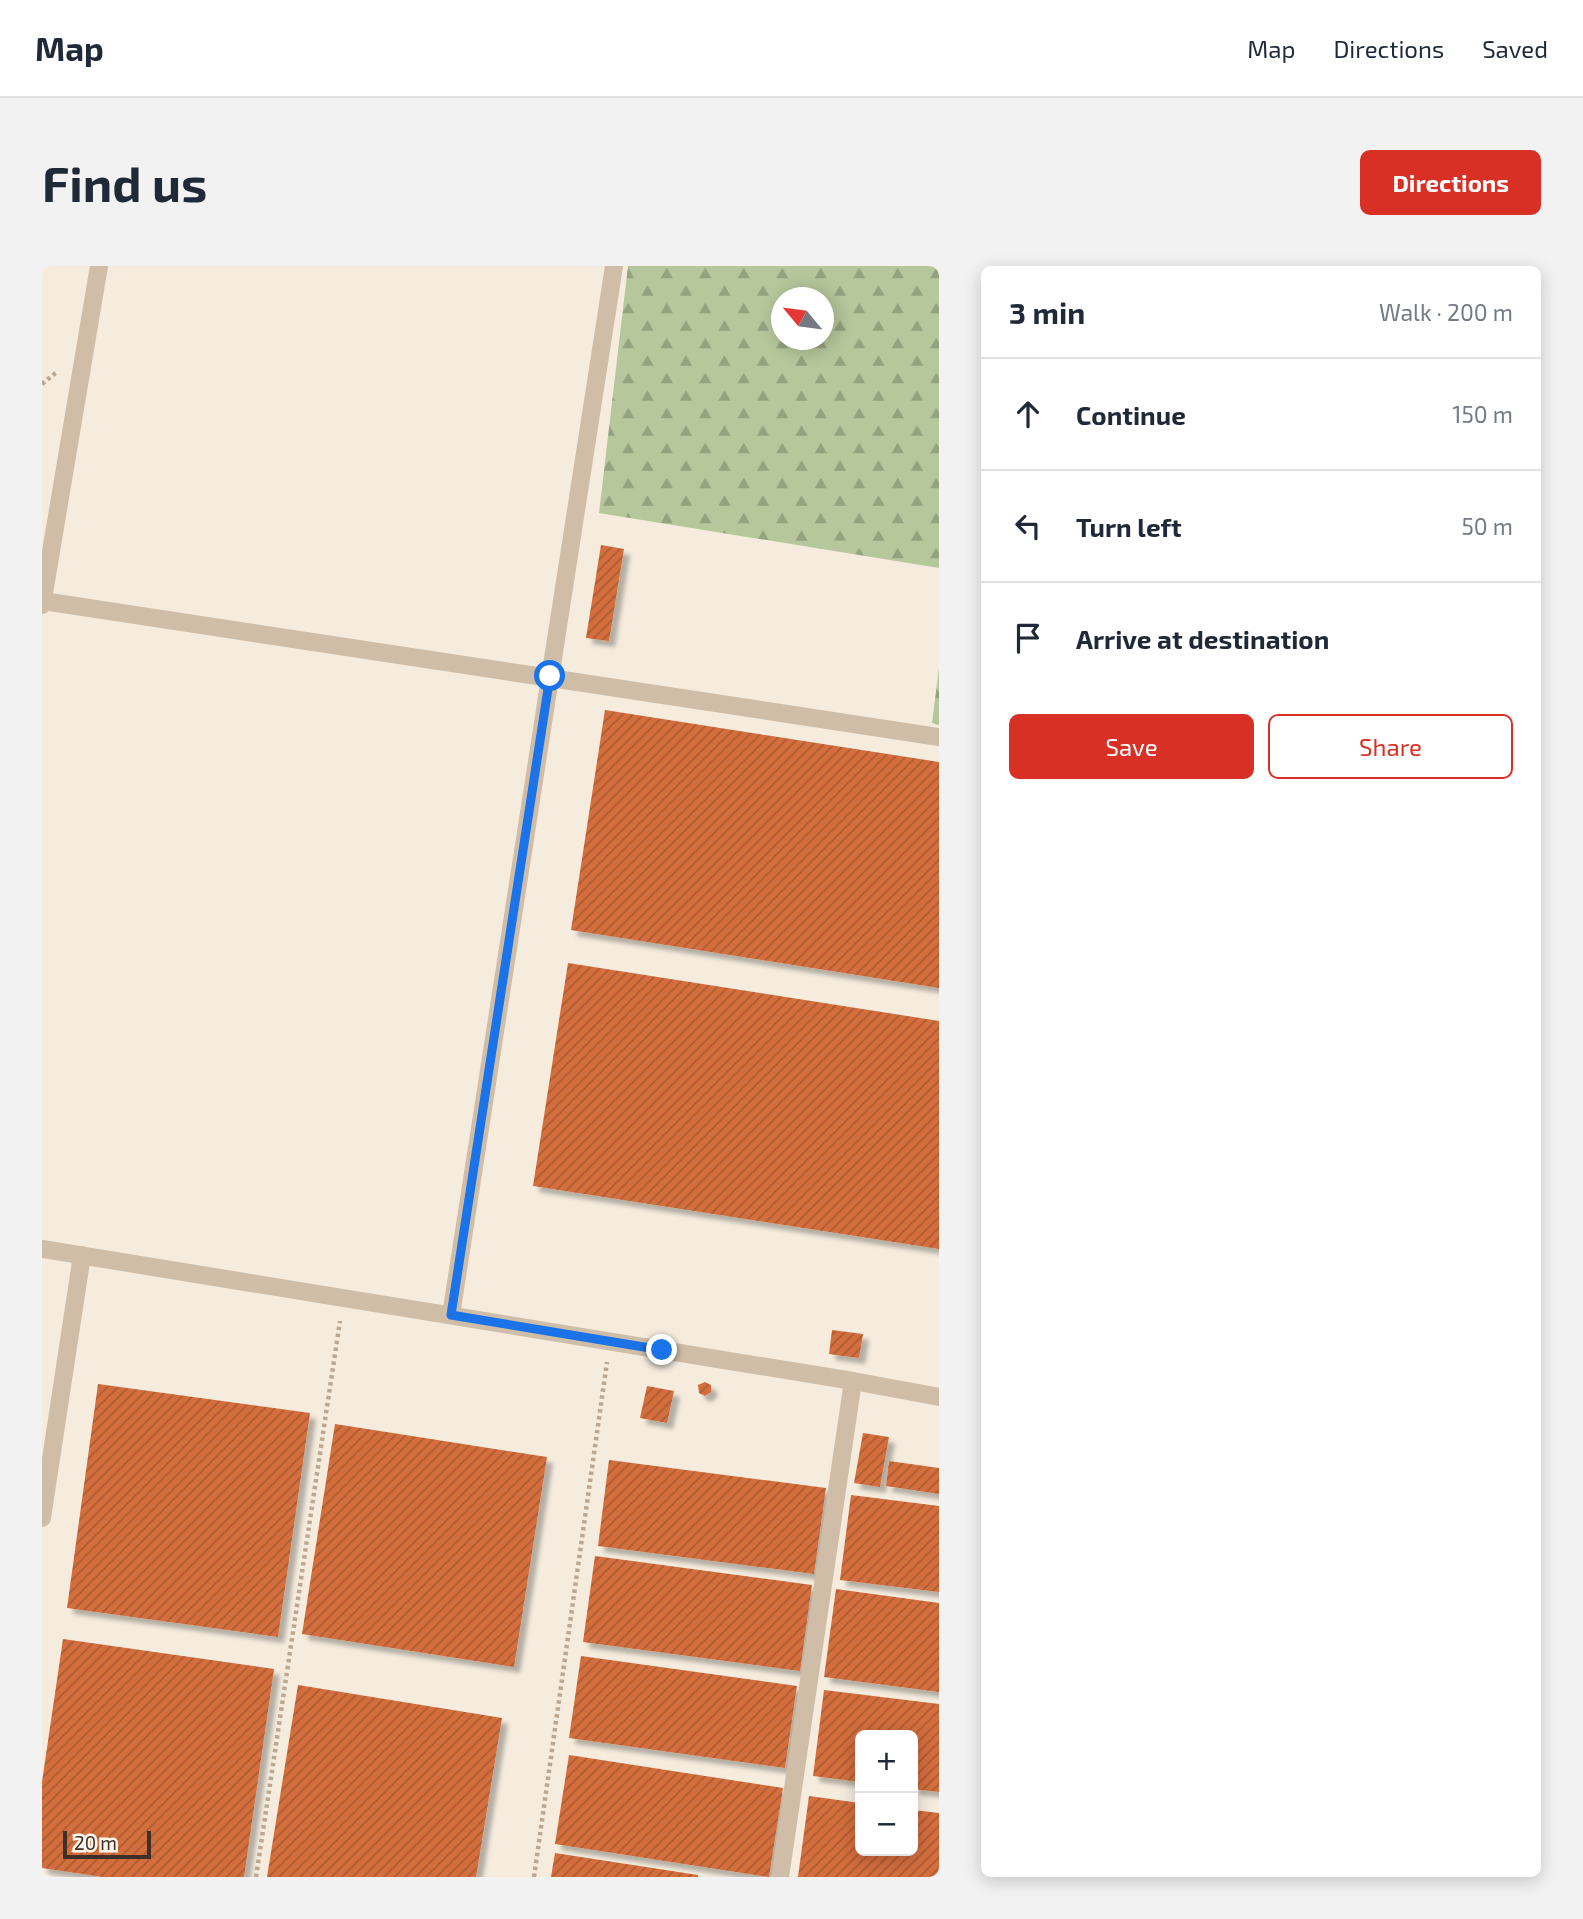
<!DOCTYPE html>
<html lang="en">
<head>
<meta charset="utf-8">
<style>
	:root { --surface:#fff; --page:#f2f2f3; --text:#1f2937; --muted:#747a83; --line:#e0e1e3; --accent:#d93025 }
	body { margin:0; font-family:"Exo 2",sans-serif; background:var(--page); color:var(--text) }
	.controls { position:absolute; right:21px; bottom:21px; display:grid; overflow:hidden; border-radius:10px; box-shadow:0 4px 18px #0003 }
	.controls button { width:63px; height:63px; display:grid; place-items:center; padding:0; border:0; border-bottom:2px solid var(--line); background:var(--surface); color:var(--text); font:35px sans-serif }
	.compass { position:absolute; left:729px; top:21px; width:63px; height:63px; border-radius:50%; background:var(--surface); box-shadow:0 4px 18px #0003; rotate:299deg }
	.scale { position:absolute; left:21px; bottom:18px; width:88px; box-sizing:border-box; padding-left:7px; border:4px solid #3c3029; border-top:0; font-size:19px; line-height:24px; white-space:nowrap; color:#3c3029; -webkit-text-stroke:5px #fcf6eb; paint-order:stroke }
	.stop { position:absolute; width:21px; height:21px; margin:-16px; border:5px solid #1a73e8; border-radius:50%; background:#fff }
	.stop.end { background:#1a73e8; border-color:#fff; box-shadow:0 2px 7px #0008 }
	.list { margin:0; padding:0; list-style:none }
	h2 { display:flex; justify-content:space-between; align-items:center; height:91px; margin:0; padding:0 28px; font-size:30px }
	h2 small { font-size:23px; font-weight:400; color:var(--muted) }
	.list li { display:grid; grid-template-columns:46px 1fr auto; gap:21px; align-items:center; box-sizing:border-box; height:112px; padding:0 28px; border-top:2px solid var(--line) }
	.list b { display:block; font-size:26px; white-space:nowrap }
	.list em { font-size:23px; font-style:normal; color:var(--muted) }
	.actions { display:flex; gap:14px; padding:21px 28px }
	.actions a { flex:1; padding:16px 0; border:2px solid var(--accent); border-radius:10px; text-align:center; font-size:24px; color:var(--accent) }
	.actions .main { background:var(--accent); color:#fff }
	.icon { flex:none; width:38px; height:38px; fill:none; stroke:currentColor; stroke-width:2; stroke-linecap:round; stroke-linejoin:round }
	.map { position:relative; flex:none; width:897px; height:1611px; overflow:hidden; border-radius:10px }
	header { display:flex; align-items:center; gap:42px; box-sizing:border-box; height:98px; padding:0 35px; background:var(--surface); border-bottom:2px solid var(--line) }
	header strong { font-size:33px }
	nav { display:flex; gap:38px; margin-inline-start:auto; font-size:24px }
	.intro { display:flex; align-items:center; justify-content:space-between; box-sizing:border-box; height:168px; padding:0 42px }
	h1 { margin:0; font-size:49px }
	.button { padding:18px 32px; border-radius:10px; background:var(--accent); color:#fff; font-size:24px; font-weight:700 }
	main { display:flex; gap:42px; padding:0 42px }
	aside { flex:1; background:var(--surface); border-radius:10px; box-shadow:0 4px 18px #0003 }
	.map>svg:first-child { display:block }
</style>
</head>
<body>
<header>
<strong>Map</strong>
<nav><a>Map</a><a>Directions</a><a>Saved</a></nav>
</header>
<div class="intro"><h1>Find us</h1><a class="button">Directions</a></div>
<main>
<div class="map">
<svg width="897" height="1611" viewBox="0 0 897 1611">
	<defs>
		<pattern id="forest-firs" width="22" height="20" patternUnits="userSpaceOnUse" patternTransform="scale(1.75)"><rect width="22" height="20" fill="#b5c79b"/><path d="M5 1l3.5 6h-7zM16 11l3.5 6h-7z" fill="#94a27e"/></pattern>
		<pattern id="building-hatch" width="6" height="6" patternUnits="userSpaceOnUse" patternTransform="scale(1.75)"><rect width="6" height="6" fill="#d46e3d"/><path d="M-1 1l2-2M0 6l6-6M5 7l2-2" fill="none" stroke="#ad5b33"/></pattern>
		<filter id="shadow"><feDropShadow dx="6" dy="6" stdDeviation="2" flood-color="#0004"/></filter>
	</defs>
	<rect width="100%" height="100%" fill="#f5ecde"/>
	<path fill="url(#forest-firs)" fill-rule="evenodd" d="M586 0H897V302L557 247ZM740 32H782V74H740Z
		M897 402V459L890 457Z"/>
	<path fill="url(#building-hatch)" filter="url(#shadow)" d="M559 279 582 283 567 375 544 372Z
		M563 444 897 496V722L529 664Z
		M526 697 897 755V983L491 920Z
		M790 1064 821 1068 817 1092 787 1088Z
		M663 1116 669 1119V1126L663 1130 657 1127 656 1119Z
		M56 1118 268 1147 236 1371 25 1342Z
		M605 1120 632 1125 625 1157 598 1152Z
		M293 1158 505 1191 472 1401 260 1368Z
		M821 1167 847 1171 838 1221 812 1217Z
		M567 1194 784 1222 772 1308 556 1280Z
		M847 1195 897 1202V1228L844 1220Z
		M809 1229 897 1240V1326L798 1314Z
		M553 1290 770 1319 758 1405 541 1376Z
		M794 1323 897 1337V1426L782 1411Z
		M21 1373 232 1403 202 1611H61L0 1602V1516Z
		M539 1390 755 1420 743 1502 527 1472Z
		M256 1419 460 1452 434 1611H225Z
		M782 1424 897 1438V1526L871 1523V1469H818V1516L771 1510Z
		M527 1489 741 1522 727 1611 513 1578Z
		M767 1530 818 1537V1585H871V1544L897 1547V1611H756Z
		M513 1587 656 1609V1611H509Z"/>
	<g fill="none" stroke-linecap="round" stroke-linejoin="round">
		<path stroke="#bca791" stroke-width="4.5" stroke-dasharray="3.5 3.5" stroke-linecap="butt" d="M0 118 16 105
			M214 1611 298 1055
			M492 1611 565 1096"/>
		<path stroke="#d0bda8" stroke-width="18" d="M1 335 897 471
			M0 339 57 0
			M0 983 811 1115 897 1131
			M409 1049 572 0
			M0 1252 40 989
			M738 1611 811 1115"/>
	</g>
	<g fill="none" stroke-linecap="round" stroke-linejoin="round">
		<path stroke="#1a73e8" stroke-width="9" d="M508 410 409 1049 620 1084"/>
	</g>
</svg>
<div class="controls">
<button>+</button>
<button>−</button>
</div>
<svg class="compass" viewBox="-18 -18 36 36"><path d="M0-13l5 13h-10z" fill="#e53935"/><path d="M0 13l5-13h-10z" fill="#747a83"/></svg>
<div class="scale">20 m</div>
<div class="stop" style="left:508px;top:410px"></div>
<div class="stop end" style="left:620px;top:1084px"></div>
</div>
<aside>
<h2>3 min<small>Walk · 200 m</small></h2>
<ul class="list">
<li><svg class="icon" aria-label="ahead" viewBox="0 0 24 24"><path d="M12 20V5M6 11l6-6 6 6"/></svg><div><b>Continue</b></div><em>150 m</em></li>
<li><svg class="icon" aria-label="left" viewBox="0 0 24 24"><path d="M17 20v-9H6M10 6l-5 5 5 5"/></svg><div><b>Turn left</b></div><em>50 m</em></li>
<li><svg class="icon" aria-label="arrive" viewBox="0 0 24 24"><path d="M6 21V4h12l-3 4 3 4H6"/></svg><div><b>Arrive at destination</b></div></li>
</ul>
<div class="actions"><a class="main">Save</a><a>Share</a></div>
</aside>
</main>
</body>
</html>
